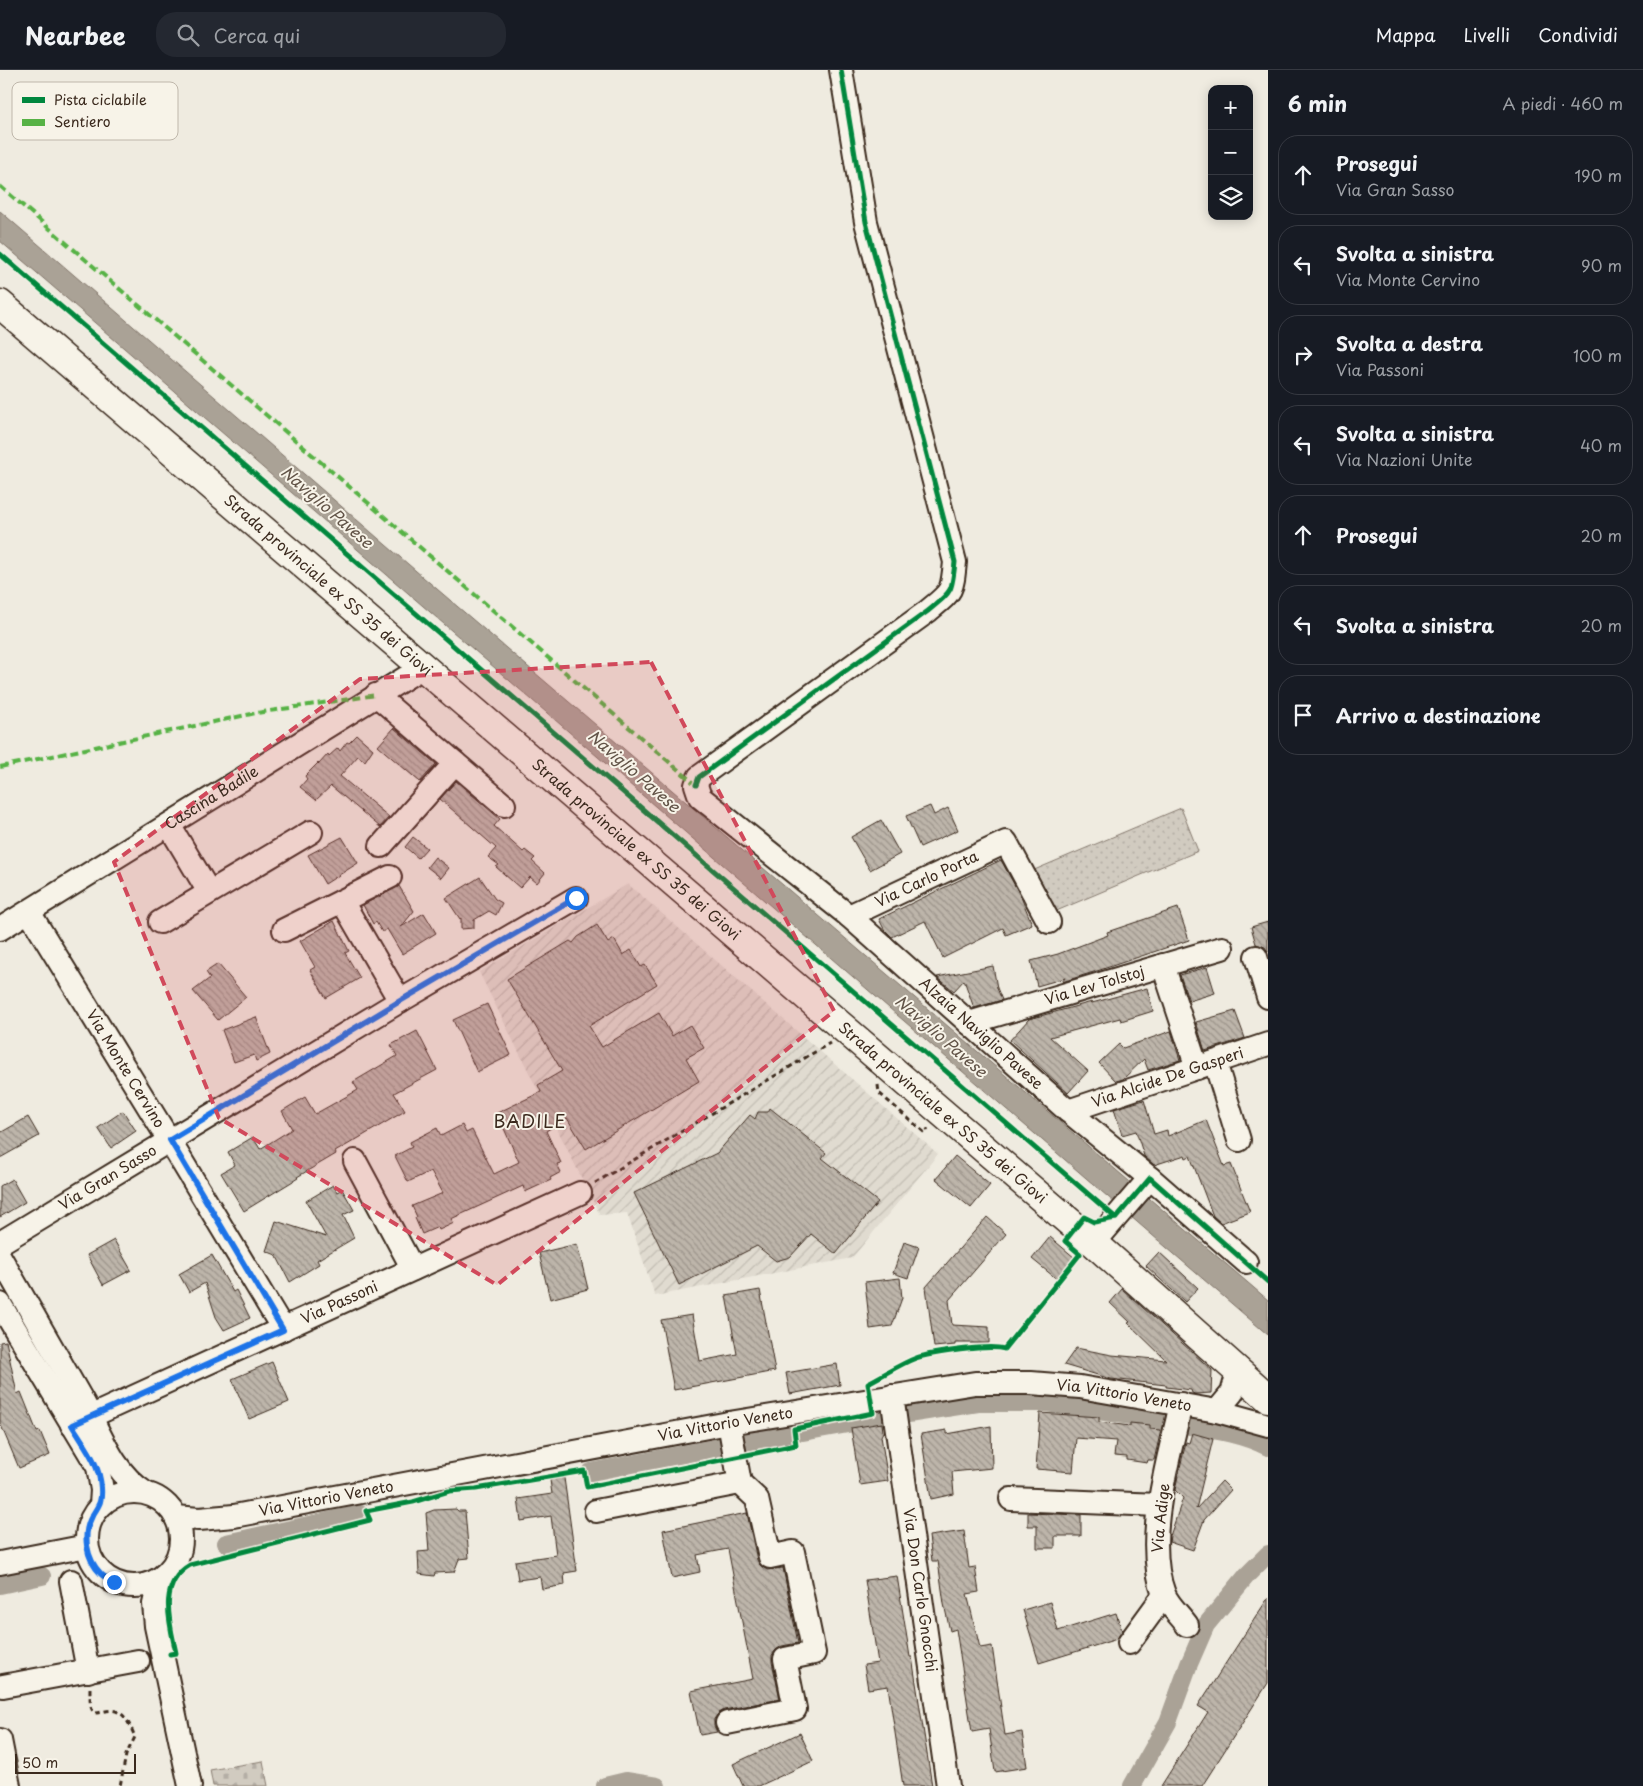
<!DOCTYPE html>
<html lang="it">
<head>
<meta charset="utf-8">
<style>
	:root { --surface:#171b24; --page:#242831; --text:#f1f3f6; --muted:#9ea1a6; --line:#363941 }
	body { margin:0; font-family:"Playpen Sans",sans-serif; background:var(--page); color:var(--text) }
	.controls { position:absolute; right:15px; top:15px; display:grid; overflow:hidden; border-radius:10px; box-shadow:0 2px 12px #0003 }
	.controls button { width:45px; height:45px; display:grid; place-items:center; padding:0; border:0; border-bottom:1px solid var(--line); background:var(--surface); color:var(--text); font:25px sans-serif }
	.scale { position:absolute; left:15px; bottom:12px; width:121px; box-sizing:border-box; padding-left:5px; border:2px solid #3b2a1e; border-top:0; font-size:14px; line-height:18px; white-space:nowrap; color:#3b2a1e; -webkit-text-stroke:4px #f7f3e8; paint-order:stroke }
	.stop { position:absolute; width:15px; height:15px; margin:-11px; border:4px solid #1a73e8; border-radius:50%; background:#fff }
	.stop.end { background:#1a73e8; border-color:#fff; box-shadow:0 1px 5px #0008 }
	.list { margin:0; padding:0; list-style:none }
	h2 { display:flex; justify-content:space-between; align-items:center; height:65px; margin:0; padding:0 20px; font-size:21px }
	h2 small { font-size:16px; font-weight:400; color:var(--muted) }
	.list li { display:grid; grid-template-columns:32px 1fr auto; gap:15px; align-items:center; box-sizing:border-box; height:80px; margin:0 10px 10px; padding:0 10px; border:1px solid var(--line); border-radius:20px }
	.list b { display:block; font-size:19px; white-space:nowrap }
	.list p { margin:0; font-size:16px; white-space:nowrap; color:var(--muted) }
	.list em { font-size:16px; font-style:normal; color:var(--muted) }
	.icon { flex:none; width:28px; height:28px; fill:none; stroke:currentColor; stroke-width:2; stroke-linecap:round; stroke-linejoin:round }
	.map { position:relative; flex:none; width:1268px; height:1716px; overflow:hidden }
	header { display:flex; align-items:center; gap:30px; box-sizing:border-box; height:70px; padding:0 25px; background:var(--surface); border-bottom:1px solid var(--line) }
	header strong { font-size:24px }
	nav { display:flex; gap:28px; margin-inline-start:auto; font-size:18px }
	.search { width:350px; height:45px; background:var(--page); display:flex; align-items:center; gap:12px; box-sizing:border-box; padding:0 18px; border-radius:20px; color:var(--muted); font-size:19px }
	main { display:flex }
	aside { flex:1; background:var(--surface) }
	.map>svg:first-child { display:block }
</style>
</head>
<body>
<header>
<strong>Nearbee</strong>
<div class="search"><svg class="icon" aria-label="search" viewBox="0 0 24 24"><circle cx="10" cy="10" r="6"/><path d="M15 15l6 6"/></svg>Cerca qui</div>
<nav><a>Mappa</a><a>Livelli</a><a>Condividi</a></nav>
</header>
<main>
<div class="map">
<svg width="1268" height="1716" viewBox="0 0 1268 1716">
	<defs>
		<pattern id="industrial-furrows" width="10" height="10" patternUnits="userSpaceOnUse" patternTransform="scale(1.25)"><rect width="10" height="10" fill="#e0dbd0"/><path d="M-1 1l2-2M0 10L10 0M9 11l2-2" fill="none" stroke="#c1bcb2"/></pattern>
		<pattern id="cemetery-stones" width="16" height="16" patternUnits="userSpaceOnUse" patternTransform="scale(1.25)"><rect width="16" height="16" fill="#d1cbc0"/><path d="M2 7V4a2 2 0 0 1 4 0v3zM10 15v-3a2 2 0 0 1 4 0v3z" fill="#b4aea5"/></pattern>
		<pattern id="park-dots" width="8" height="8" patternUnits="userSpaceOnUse" patternTransform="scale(1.25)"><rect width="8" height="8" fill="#d1cbc0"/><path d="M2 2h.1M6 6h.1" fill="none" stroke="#b4aea5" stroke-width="1.8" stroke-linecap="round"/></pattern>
		<pattern id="building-back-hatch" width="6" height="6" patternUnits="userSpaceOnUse" patternTransform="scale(1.25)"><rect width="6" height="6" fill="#bdb5aa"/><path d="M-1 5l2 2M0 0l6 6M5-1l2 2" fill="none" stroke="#9b938a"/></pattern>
	</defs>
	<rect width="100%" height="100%" fill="#efebe0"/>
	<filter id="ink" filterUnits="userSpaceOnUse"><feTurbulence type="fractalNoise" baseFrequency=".02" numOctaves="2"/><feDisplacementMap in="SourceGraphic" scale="10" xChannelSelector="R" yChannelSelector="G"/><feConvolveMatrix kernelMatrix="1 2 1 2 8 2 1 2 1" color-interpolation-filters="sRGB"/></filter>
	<g filter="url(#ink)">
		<path fill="url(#industrial-furrows)" d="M628 814 938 1084 852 1188 655 1226 627 1143 600 1145 479 902Z"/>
		<path fill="url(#cemetery-stones)" stroke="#867a6f" d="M263 1691 268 1716H213L210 1700Z"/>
		<path fill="url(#park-dots)" stroke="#867a6f" d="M1181 738 1198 781 1054 842 1032 801Z"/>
		<path fill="#aaa296" stroke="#7e7266" d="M0 141 423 507 1268 1230V1265L0 171Z"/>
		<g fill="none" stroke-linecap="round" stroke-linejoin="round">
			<path stroke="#aaa296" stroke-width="18" d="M908 1344 978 1333H1047L1164 1351
				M1190 1356C1216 1360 1245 1365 1268 1377
				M803 1362 882 1348
				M746 1372 787 1365
				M591 1402 720 1377
				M226 1473 360 1444
				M0 1515 42 1506
				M605 1716 626 1711 657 1716
				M1132 1716 1168 1652 1189 1594 1206 1555 1248 1504 1268 1484"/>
		</g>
		<path fill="url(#building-back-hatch)" stroke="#3b2a1e" d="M394 658 436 694 420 712 378 676Z
			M357 665 373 679 365 691 358 686 340 706 389 747 380 757 331 716 316 730 300 717 307 709 305 706 318 693 319 694 328 684 329 686 338 678 340 681 347 672 349 673Z
			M456 711 500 749 494 756 523 782 525 780 535 788 532 791 545 803 537 813 530 807 520 818 496 797 499 795 488 787 496 778 440 729Z
			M930 736 934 745 948 738 958 760 920 777 906 746Z
			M881 750 900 784 870 800 851 767Z
			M342 767 358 793 325 814 308 785Z
			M413 767 427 778 418 788 405 777Z
			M435 787 449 798 441 808 427 797Z
			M1001 790 1021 827 1032 854 1006 865 1003 858 943 888 925 851 892 867 884 859 879 849Z
			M480 807 495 829 502 833 496 845 489 841 474 850V858L461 859V848L460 849 446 828Z
			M399 816 414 841 401 857 424 843 436 863 402 884 387 859 382 862 376 852 373 854 363 835Z
			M1178 838 1189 870 1100 900 1062 912 1065 908 1037 916 1031 891 1058 884 1108 865 1107 862Z
			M334 851 349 881 345 883 360 908 326 928 310 900 315 897 300 871Z
			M1268 852V882L1265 877 1256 874 1251 857Z
			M597 855 608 873 614 869 623 885 631 880 641 897 645 895 657 914 589 956 602 977 659 943 672 966 690 955 704 978 686 988 699 1011 586 1079 567 1048 546 1061 561 1093 557 1094 561 1102 550 1108 551 1110 525 1122 523 1116 451 1149 454 1153 439 1160 438 1157 422 1164 415 1148 417 1147 412 1136 443 1123 431 1101 408 1112 395 1086 412 1077 410 1072 437 1058 441 1066 462 1055 466 1063 472 1060 494 1104 519 1092 497 1043 541 1022 538 1015 562 1001 507 909 570 871 573 873 578 867Z
			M218 894 246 927 218 950 193 921 210 908 206 902Z
			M993 896 997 918 1002 930 974 938 964 910 954 921 937 907Z
			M1207 897 1215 923 1189 931 1180 905Z
			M1147 918 1153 941 1121 951 1120 948 1050 967 1088 1001 1068 1023 1010 970 1029 949 1092 932V933Z
			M487 934 511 985 477 1002 453 950Z
			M1235 941 1245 968 1205 981 1196 952Z
			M256 947 270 984 256 991 254 985 234 992 222 960Z
			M417 961 437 1000 394 1023 405 1041 335 1082 336 1084 297 1107 298 1108 244 1141 221 1103 235 1095 228 1082 253 1067 260 1079 292 1059 282 1041 305 1027 315 1044 358 1020 353 1012 397 986 391 975Z
			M1171 961 1180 990 1148 1000 1144 989 1123 1009 1116 1011 1099 993 1119 974 1123 978Z
			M1144 1030 1154 1064 1167 1060 1168 1066 1206 1050 1224 1096 1231 1094 1250 1142 1221 1153 1213 1146 1190 1086 1186 1088 1185 1085 1154 1095 1144 1086 1136 1061 1122 1065 1114 1039Z
			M770 1038 826 1083 822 1088 878 1132 836 1184 811 1164 790 1187 776 1191 757 1176 679 1215 634 1123 717 1083 750 1045 755 1049 758 1042H768Z
			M123 1041 136 1061 111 1078 98 1058Z
			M28 1047 39 1066 0 1088V1063Z
			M955 1086 990 1115 971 1138 936 1109Z
			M12 1109 25 1132 0 1147V1116Z
			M333 1115 337 1122 342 1119 354 1140 343 1145 354 1168 317 1190 319 1194 290 1212 276 1185 266 1181 276 1151 326 1167 306 1131Z
			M987 1147 1006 1164 949 1230 952 1255 989 1257V1273H955V1275L934 1277 926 1217Z
			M1050 1167 1075 1188 1058 1210 1032 1189Z
			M114 1170 131 1200 103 1215 87 1185Z
			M904 1172 919 1177 908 1208 893 1203Z
			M577 1174 588 1219 550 1229 539 1183Z
			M1159 1182 1198 1218 1185 1232 1146 1196Z
			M212 1185 233 1222 236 1220 250 1248 224 1260 216 1247 205 1213 189 1222 179 1204Z
			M900 1208 902 1228 892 1256 870 1259 865 1212Z
			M1122 1219 1212 1300 1211 1323 1195 1324 1192 1323 1191 1320 1166 1317V1315L1111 1309 1064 1295 1076 1278 1112 1285 1166 1290 1128 1253 1130 1252 1110 1233Z
			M760 1220 775 1301 674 1320 661 1250 692 1245 700 1291 737 1284 726 1226Z
			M6 1271 17 1324 21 1322 37 1362 40 1361 50 1385 19 1398 0 1353V1272Z
			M272 1292 289 1332 249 1349 232 1309Z
			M837 1294 840 1315 790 1324 786 1303Z
			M1040 1343 1099 1347V1352L1130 1356V1353L1150 1355V1359L1161 1360 1154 1390H1148L1147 1393 1127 1390V1387L1114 1386 1116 1371 1076 1368 1073 1402 1036 1399Z
			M882 1353 883 1362 881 1366 888 1411 860 1415 851 1358Z
			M991 1356 992 1398 952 1402 954 1424 931 1429 921 1364 947 1360V1364Z
			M1192 1363 1213 1369 1196 1439 1222 1411 1231 1420 1204 1450 1193 1480 1169 1472 1170 1466 1183 1428 1175 1420 1178 1406 1186 1372 1189 1373Z
			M564 1408 577 1501 564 1503 565 1515 542 1519 540 1507 518 1510 515 1491 556 1485 551 1446 521 1451 518 1429 552 1424 550 1410Z
			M456 1439 458 1441H465L469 1488 459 1489 454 1502 435 1503 434 1506 419 1504 418 1482 429 1481 426 1443 434 1440Z
			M747 1443 757 1490 760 1495 767 1500 783 1498 798 1573 782 1576 776 1580 772 1585V1592L780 1629 724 1640 718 1644 714 1649V1656L717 1662 700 1665 691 1621 753 1609 728 1479 697 1485 700 1502 672 1508 663 1460Z
			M1028 1443 1081 1445V1466H1055V1478H1037V1456H1028Z
			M964 1461 969 1498 975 1497 979 1522 967 1524 980 1578 992 1576 1005 1665 1022 1662 1027 1697 995 1702 989 1659 972 1662 956 1559 950 1561 944 1534 938 1491H932L929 1466Z
			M897 1506 910 1587H912L932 1716H903L888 1616 868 1619 864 1595 878 1593 865 1510Z
			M1268 1528V1613L1202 1716H1161L1208 1642 1198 1636Z
			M1050 1532 1058 1561 1116 1543 1122 1561 1117 1569 1039 1593 1023 1540Z
			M800 1663 813 1691 759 1716H743L733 1694Z"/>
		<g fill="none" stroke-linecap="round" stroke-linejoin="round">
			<defs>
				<g id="minor">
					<path id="s1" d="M841 0 866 152 955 492C952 523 952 521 928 541L699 707 696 715 700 727 849 846 1068 1041 1150 1108 1246 1192"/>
					<path d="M376 625 504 735"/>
					<path d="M169 755 209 822"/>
					<path d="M381 776 455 693"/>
					<path d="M342 831 400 931"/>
					<path id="s2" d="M29 842 169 1070 283 1259"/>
					<path id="s3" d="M849 846 1006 772 1049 852"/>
					<path d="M160 852 311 762"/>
					<path id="s4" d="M0 859 423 597"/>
					<path d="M284 860 390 807"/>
					<path d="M1256 887 1268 927"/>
					<path d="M1163 895 1197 998"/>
					<path id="s5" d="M969 953 1222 878"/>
					<path d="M1215 992 1239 1070"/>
					<path id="s6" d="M1068 1041 1268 974"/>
					<path d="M355 1091 413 1199"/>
					<path id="s7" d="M0 1173 400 931 576 828"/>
					<path d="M1094 1173 1150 1108"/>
					<path d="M0 1187C28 1235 55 1284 83 1332 101 1364 112 1401 144 1422"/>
					<path d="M0 1234 98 1397 102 1420 101 1435"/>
					<path id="s8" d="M892 1326 948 1716"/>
					<path d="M1181 1334C1169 1389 1143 1469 1164 1524 1168 1535 1180 1545 1187 1555"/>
					<path d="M1217 1341 1232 1323 1238 1302"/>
					<path id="s9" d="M72 1355 580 1123"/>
					<circle cx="134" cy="1469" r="47"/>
					<path d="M1011 1429 1159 1435"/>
					<path d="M596 1441 740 1413"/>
					<path id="s10" d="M176 1447 199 1449 234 1446 729 1353 975 1313H1031L1080 1317 1217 1341 1268 1355"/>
					<path d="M0 1493 87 1476"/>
					<path d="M160 1509 154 1534 156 1556 190 1716"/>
					<path d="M71 1511 88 1601"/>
					<path d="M1129 1573 1164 1525"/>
					<path d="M3 1616 138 1591"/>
					<path d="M727 1653 795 1639 785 1589 814 1583 793 1482 770 1487 757 1429 740 1413 729 1353"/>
					<path d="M0 1670 9 1716"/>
				</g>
				<g id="major">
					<path id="s11" d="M0 234 1094 1173 1268 1328"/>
				</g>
			</defs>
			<use href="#minor" stroke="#3b2a1e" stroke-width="26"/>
			<use href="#major" stroke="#3b2a1e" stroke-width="31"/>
			<path stroke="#3b2a1e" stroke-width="3" stroke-dasharray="5 4" stroke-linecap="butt" d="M878 1015 879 1023 925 1063 928 1059
				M595 1113 830 973
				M1004 1279 1078 1187
				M754 1383 796 1375 795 1360
				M581 1402 584 1401 587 1417 718 1390
				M178 1505 187 1496 194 1494 370 1450 366 1441H369
				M90 1618C89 1662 102 1632 120 1643 127 1647 132 1660 135 1667L126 1685 120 1716"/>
			<use href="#minor" stroke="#f7f3e8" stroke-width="22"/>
			<use href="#major" stroke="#f7f3e8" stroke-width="28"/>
			<path stroke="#57b245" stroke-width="4" stroke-dasharray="8 4" stroke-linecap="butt" d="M0 116 696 715
				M0 697 256 643 376 625"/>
			<defs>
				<path id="cycleway" d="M0 184 1116 1148
					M696 715 699 707 928 541C952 521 952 523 955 492L866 152 841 0
					M170 1584 176 1583C170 1554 157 1514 190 1495L370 1450 366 1441 413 1432 449 1421 476 1419 584 1401 587 1417 796 1375 794 1359 873 1343 868 1313C884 1305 900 1294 916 1288 931 1283 990 1274 1004 1279L1080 1184 1065 1171 1084 1147 1094 1152 1116 1148 1150 1108 1268 1212"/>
			</defs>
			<use href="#cycleway" stroke="#f7f3e8" stroke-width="8"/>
			<use href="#cycleway" stroke="#00873e" stroke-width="5"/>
		</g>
	</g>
	<g fill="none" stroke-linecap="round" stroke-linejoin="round" filter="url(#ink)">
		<path stroke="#1a73e8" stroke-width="6" d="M114 1512C110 1510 104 1507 101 1504 86 1489 82 1464 92 1446 99 1435 102 1432 101 1418 100 1394 84 1375 72 1355L283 1260 170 1070 400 931 576 828"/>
	</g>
	<path fill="#d1495b" fill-opacity="0.2" stroke="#d1495b" stroke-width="4" stroke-dasharray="10 6" stroke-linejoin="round" d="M651 592 834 941 497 1215 219 1048 114 792 360 609Z"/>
	<g text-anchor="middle" stroke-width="4" stroke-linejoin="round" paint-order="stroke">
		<g font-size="15" fill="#3b2a1e" stroke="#f7f3e8">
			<text dy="5" stroke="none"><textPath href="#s11" startOffset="432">Strada provinciale ex SS 35 dei Giovi</textPath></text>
			<text dy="5" stroke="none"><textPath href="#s4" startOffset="249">Cascina Badile</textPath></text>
			<text dy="5" stroke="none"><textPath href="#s11" startOffset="838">Strada provinciale ex SS 35 dei Giovi</textPath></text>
			<text dy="5" stroke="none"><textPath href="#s3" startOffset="86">Via Carlo Porta</textPath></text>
			<text dy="5" stroke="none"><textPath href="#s5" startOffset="131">Via Lev Tolstoj</textPath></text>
			<text dy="5" stroke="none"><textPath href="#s1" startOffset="1236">Alzaia Naviglio Pavese</textPath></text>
			<text dy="5" stroke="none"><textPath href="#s2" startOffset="184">Via Monte Cervino</textPath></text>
			<text dy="5" stroke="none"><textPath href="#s6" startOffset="105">Via Alcide De Gasperi</textPath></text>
			<text dy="5" stroke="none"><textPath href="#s11" startOffset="1242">Strada provinciale ex SS 35 dei Giovi</textPath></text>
			<text dy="5" stroke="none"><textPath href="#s7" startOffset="126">Via Gran Sasso</textPath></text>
			<text dy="5" stroke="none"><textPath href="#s9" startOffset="294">Via Passoni</textPath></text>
			<text dy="5" stroke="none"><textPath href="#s10" startOffset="961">Via Vittorio Veneto</textPath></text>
			<text dy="5" stroke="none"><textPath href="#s10" startOffset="558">Via Vittorio Veneto</textPath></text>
			<text dy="5" stroke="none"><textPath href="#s10" startOffset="152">Via Vittorio Veneto</textPath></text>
			<text transform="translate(1161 1448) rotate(-84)" y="5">Via Adige</text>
			<text dy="5" stroke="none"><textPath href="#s8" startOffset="196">Via Don Carlo Gnocchi</textPath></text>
		</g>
		<g font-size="16" font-style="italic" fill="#625448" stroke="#f7f3e8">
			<text transform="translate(327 437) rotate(41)" y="6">Naviglio Pavese</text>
			<text transform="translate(634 701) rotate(41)" y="6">Naviglio Pavese</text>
			<text transform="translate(941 966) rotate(41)" y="6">Naviglio Pavese</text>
		</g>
		<g font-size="18" letter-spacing="1" fill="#3b2a1e" stroke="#f7f3e8">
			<text x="530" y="1058">BADILE</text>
		</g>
	</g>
	<rect x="12" y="12" width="166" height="58" rx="8" fill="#f7f3e8" stroke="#bfb7ab" stroke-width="1"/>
	<rect x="22" y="27" width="23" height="6" fill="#00873e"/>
	<rect x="22" y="49" width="23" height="7" fill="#57b245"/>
	<g font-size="14" fill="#3b2a1e">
		<text x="54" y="35">Pista ciclabile</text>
		<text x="54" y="57">Sentiero</text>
	</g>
</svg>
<div class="controls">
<button>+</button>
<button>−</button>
<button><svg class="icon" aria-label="layers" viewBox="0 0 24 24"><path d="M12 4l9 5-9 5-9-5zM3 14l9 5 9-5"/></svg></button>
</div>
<div class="scale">50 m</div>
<div class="stop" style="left:576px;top:828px"></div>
<div class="stop end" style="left:114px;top:1512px"></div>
</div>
<aside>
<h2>6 min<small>A piedi · 460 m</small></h2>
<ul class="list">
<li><svg class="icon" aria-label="ahead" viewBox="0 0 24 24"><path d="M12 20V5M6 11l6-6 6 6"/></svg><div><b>Prosegui</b><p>Via Gran Sasso</p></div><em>190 m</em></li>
<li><svg class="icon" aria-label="left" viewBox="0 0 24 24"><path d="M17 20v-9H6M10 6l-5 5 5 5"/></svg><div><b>Svolta a sinistra</b><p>Via Monte Cervino</p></div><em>90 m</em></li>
<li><svg class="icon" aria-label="right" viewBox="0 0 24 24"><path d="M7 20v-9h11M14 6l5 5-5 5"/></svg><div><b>Svolta a destra</b><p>Via Passoni</p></div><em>100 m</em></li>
<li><svg class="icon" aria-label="left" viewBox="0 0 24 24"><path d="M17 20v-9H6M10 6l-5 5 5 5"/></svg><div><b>Svolta a sinistra</b><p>Via Nazioni Unite</p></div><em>40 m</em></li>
<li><svg class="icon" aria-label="ahead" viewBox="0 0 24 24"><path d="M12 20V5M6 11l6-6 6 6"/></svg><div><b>Prosegui</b></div><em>20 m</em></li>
<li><svg class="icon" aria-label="left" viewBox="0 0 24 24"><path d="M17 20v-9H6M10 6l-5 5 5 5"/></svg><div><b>Svolta a sinistra</b></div><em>20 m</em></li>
<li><svg class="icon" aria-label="arrive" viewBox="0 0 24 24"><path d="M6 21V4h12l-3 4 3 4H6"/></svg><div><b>Arrivo a destinazione</b></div></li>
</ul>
</aside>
</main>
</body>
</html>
